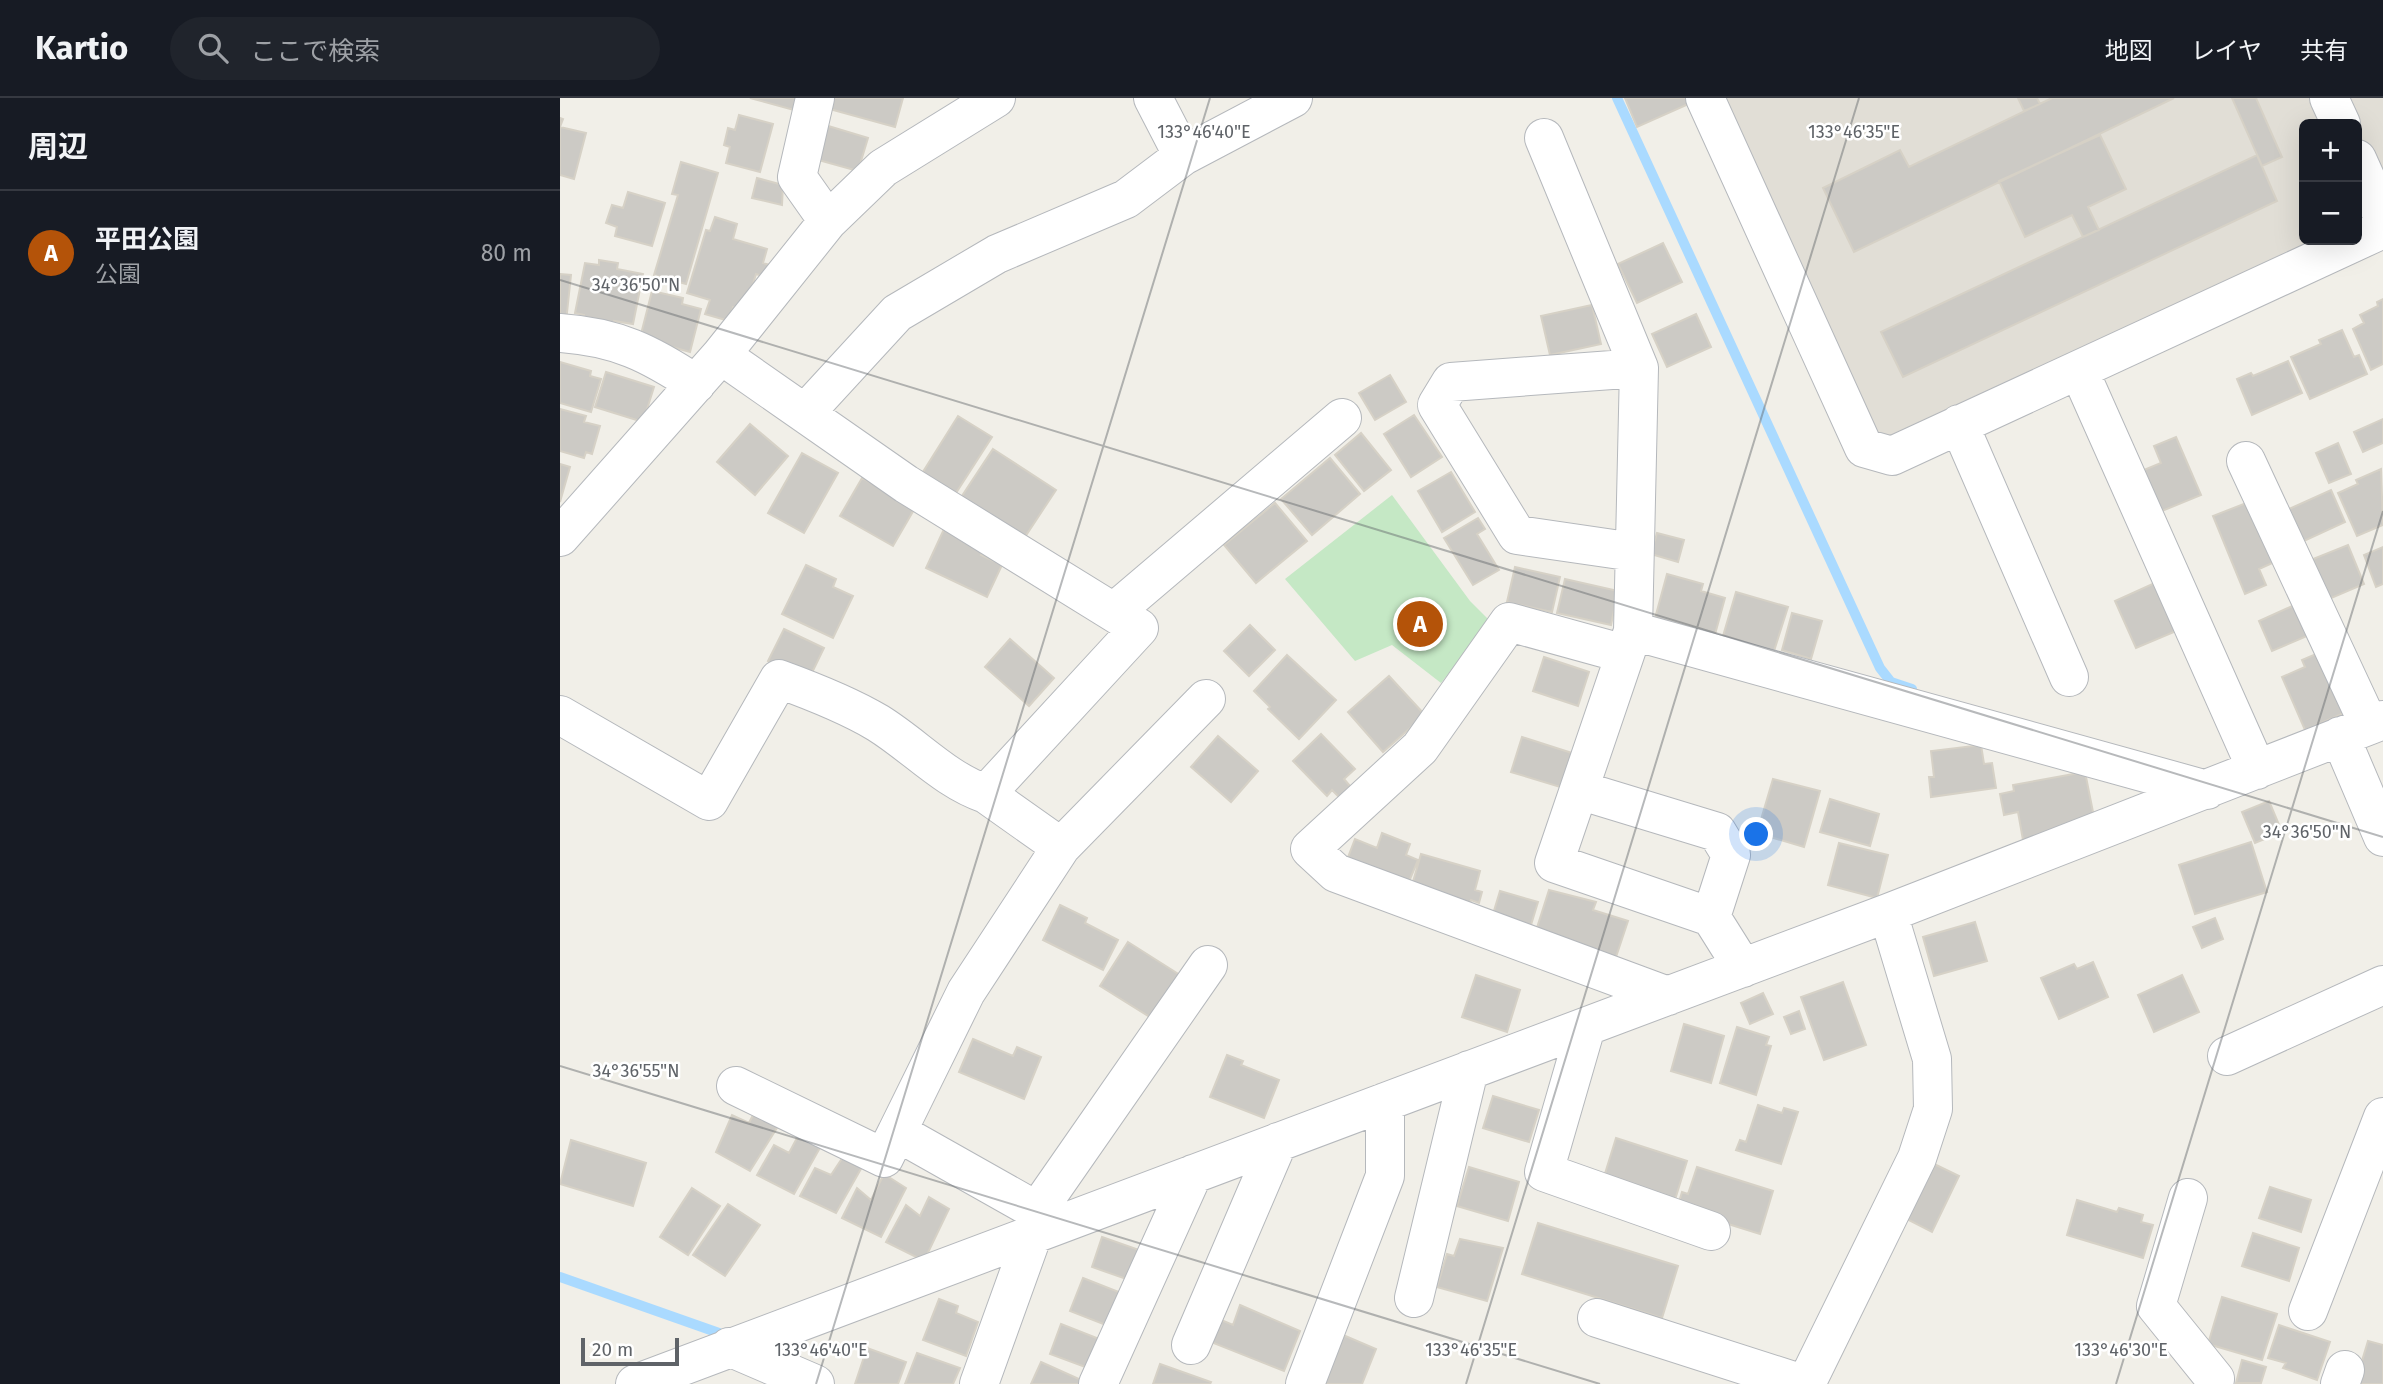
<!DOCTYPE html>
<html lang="ja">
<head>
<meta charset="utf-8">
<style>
	:root { --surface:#171b24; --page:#20242c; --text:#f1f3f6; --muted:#9ea1a6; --line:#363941; --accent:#b45309 }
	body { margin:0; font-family:"Fira Sans","Noto Sans JP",sans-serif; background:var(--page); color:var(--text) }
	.controls { position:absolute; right:21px; top:21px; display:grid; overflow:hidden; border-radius:10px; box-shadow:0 7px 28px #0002 }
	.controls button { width:63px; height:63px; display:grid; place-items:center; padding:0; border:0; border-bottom:2px solid var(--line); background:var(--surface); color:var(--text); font:35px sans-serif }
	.scale { position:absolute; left:21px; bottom:18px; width:98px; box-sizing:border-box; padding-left:7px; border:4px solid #5f6368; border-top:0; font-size:19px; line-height:24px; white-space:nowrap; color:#5f6368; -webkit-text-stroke:5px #fff; paint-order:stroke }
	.you { position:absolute; left:1197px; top:737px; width:24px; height:24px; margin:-18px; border:5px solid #fff; border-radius:50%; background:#1a73e8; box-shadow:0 0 0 10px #1a73e833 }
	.badge { display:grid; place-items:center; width:46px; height:46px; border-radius:50%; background:var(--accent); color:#fff; font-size:23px; font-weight:700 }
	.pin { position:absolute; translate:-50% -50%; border:4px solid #fff; box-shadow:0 2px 7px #0006 }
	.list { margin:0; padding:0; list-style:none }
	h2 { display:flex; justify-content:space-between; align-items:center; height:91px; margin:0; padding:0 28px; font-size:30px }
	h2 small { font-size:23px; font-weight:400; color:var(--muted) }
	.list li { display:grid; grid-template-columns:46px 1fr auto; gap:21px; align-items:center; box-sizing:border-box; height:126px; padding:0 28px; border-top:2px solid var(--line) }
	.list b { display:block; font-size:26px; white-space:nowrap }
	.list p { margin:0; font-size:23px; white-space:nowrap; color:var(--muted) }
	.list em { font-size:23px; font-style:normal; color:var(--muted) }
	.icon { flex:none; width:38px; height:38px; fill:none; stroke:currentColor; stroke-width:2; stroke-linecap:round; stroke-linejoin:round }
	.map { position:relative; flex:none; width:1823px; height:1286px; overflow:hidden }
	header { display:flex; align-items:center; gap:42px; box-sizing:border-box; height:98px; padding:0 35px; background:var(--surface); border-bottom:2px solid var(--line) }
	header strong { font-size:33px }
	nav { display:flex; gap:38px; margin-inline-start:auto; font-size:24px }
	.search { width:490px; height:63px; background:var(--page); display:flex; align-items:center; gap:18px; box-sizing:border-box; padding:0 24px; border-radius:38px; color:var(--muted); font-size:26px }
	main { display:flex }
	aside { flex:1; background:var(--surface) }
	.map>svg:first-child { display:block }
</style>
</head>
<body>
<header>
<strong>Kartio</strong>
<div class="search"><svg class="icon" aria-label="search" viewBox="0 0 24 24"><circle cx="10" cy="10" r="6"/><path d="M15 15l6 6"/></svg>ここで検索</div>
<nav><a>地図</a><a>レイヤ</a><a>共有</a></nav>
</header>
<main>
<aside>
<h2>周辺<small></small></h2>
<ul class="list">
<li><span class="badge">A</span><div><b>平田公園</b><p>公園</p></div><em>80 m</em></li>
</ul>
</aside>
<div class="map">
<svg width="1823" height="1286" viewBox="0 0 1823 1286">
	<rect width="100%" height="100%" fill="#f1efe8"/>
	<path fill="#e1ded6" d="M1157 0H1823V117L1797 129V26H1744V142H1769L1328 346 1311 340Z"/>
	<path fill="#c5e8c5" d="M832 397 910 503 930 523 881 585 832 547 795 563 725 481Z"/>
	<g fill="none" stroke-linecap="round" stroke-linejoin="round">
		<path stroke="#aadaff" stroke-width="10" d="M1057 0 1320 570 1331 584 1352 591
			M0 1179 159 1235"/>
	</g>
	<path fill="#cccac5" stroke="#d6d1c6" stroke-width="2" d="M190 0H237L234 12Z
		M268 0H343L335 29 266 10Z
		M1065 0H1131L1133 4 1077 29Z
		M1458 0H1477L1480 6 1464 13Z
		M1492 0H1614L1294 154 1263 90 1340 52 1349 69Z
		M1672 0H1696L1722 59 1702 68Z
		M179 17 213 26 200 74 166 65 170 49 164 47 168 30 175 32Z
		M0 20 3 21 0 29 26 35 14 81 0 77Z
		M265 27 308 40 298 73 255 61Z
		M1540 37 1566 91 1528 109 1539 132 1523 139 1512 117 1465 139 1439 83Z
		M1697 57 1717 103 1343 279 1321 234Z
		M121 64 158 75 126 186 94 177 118 97 112 96Z
		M197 80 223 87 222 107 192 100Z
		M68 94 105 105 92 148 55 138 57 129 46 125 52 107 63 110Z
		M155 119 177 126 173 141 207 151 203 165 213 168 209 180 196 176 185 212 173 209 169 223 145 216 150 202 127 195 146 132 150 133Z
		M1103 145 1122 184 1077 205 1058 166Z
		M39 162 58 165 57 171 83 176 73 226 54 223 52 235 22 229 24 217 15 215 25 165 39 167Z
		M0 176 11 177 6 224 0 223Z
		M92 193 123 200 122 206 141 211 130 254 80 240Z
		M1823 201V266L1811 272 1793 231 1804 225 1800 217 1818 208 1817 204Z
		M1032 207 1041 246 990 257 981 218Z
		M1136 216 1151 249 1107 269 1092 236Z
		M1782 232 1794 259 1799 257 1807 276 1750 301 1731 259 1761 246 1759 242Z
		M1728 263 1742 295 1692 317 1677 281 1691 275 1693 278Z
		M0 264 31 273 30 278 41 281 31 314 0 305Z
		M46 274 94 289 83 324 35 309Z
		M830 277 846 304 815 322 799 295Z
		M0 311 26 318 24 324 40 328 32 356 26 354 24 360 0 353Z
		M854 317 882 359 851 379 824 336Z
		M398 318 432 339 394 398 361 377Z
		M1823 321V345L1803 354 1794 334Z
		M190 326 228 358 195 397 157 364Z
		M801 335 831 372 804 393 775 357Z
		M1616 339 1641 397 1597 415 1579 374 1601 365 1594 348Z
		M1778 345 1791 376 1769 385 1756 355Z
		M433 351 496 392 459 448 396 407Z
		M242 355 278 375 244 435 208 415Z
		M770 360 800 396 752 437 721 401Z
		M0 366 10 369 0 404Z
		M1821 371 1823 427 1797 438 1778 395 1798 386 1796 382Z
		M891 374 915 414 882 434 858 393Z
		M302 380 355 410 333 448 280 418Z
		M1771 392 1785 424 1744 443 1729 411Z
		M1694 402 1719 462 1699 471 1706 487 1685 496 1653 418Z
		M715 405 747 443 696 485 664 447Z
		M918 420 925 431 917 436 939 472 913 487 884 440Z
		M384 431 424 450 421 457 442 467 427 499 366 470Z
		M1097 435 1124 442 1118 464 1091 456Z
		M1788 447 1804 486 1769 501 1753 461Z
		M1823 449V486L1816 489 1804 457Z
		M246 467 276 481 273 489 293 498 273 540 222 516Z
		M955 469 1000 479 992 514 947 504Z
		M1107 476 1143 486 1141 493 1165 500 1154 540 1094 524Z
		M1005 481 1058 493 1051 527 997 515Z
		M1599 483 1621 531 1576 550 1555 503Z
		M1176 494 1228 509 1214 553 1163 538Z
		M1741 504 1754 535 1712 553 1699 523Z
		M1232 515 1262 523 1251 561 1222 552Z
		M690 527 715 552 689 578 664 553Z
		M224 531 264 550 248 583 208 563Z
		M450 541 494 580 469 608 425 569Z
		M1763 553 1789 613 1745 632 1722 579 1745 569 1742 562Z
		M727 557 776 602 739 641 708 611 710 609 694 593Z
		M984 559 1029 574 1018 608 973 593Z
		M829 578 865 617 823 654 788 614Z
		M761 636 795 671 784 681 790 688 779 699 772 692 767 698 733 663Z
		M658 638 698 673 671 704 631 669Z
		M962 639 1018 657 1007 691 951 674Z
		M1421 647 1424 666 1432 665 1436 690 1371 699 1369 679H1374L1371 653Z
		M1525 674 1536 729 1463 742 1458 714 1444 717 1440 696 1454 693 1453 687Z
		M1213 681 1260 693 1244 749 1197 735Z
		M1270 701 1319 716 1310 748 1260 734Z
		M1709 703 1722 734 1695 745 1682 714Z
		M822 735 850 746 846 757 858 762 848 786 787 762 795 741 817 750Z
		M1691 744 1707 794 1635 816 1619 767Z
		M1279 745 1328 757 1317 800 1268 787Z
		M861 756 920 773 915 792 922 794 919 805 911 802 908 812 850 794Z
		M989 792 1036 804 1033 812 1068 823 1054 865 974 839Z
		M940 793 978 804 971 827 933 816Z
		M500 807 527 820 525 825 558 842 543 872 483 842Z
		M1655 820 1663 841 1642 850 1633 829Z
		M1415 824 1427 863 1374 878 1363 839Z
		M568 844 620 877 593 921 540 888Z
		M1533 864 1548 899 1499 921 1481 880 1514 866 1517 871Z
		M916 877 960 892 947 934 902 919Z
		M1622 877 1639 914 1594 934 1578 897Z
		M1283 884 1306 947 1264 962 1241 899Z
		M1203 895 1213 916 1190 926 1181 905Z
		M1239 913 1245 931 1231 936 1224 919Z
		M1124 926 1164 938 1151 985 1111 973Z
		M1177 929 1209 939 1206 947 1211 948 1196 997 1160 985Z
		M413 941 453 958 457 949 481 959 464 1001 399 974Z
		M667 957 683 963 681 967 719 982 704 1020 650 999Z
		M933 998 979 1012 969 1044 923 1030Z
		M1198 1007 1222 1015 1224 1010 1238 1014 1221 1066 1176 1052 1180 1042 1186 1044Z
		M196 1011 220 1025 190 1073 156 1054 172 1017 189 1025Z
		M238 1038 261 1048 234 1096 197 1077 214 1047 229 1055Z
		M1056 1040 1127 1063 1114 1105 1043 1082Z
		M11 1042 86 1065 73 1108 0 1086Z
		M285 1056 302 1069 276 1115 240 1098 255 1070 271 1077Z
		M1368 1063 1399 1078 1372 1134 1341 1118Z
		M909 1069 959 1084 948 1123 897 1108Z
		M1137 1069 1213 1093 1200 1136 1117 1110 1122 1094 1128 1096Z
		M324 1076 346 1090 321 1139 282 1120 297 1090 311 1102Z
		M1710 1089 1751 1102 1741 1134 1699 1120Z
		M132 1090 160 1108 128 1157 100 1139Z
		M369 1099 389 1111 364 1163 326 1144 346 1107 360 1118Z
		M1517 1102 1557 1114 1559 1110 1583 1117 1581 1124 1593 1127 1583 1160 1507 1137Z
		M168 1106 200 1127 165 1178 133 1157Z
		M978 1125 1118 1168 1102 1220 962 1176Z
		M1693 1135 1739 1150 1729 1183 1682 1168Z
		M542 1139 585 1154 575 1184 532 1169Z
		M900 1141 943 1150 927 1203 877 1189 887 1156 894 1158Z
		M523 1180 569 1198 556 1231 510 1213Z
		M1662 1199 1717 1216 1702 1262 1648 1246Z
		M379 1201 398 1208 396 1215 418 1224 406 1258 363 1242Z
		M680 1207 740 1233 724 1273 651 1244 659 1221 673 1227Z
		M501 1226 547 1244 536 1273 490 1256Z
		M1719 1227 1770 1244 1757 1282 1723 1270 1726 1265 1708 1260Z
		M783 1237 816 1251 802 1286H764Z
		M1808 1243 1823 1247V1286H1795Z
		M307 1250 346 1264 338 1286H295Z
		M357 1255 400 1270 393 1286H345Z
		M1682 1262 1706 1269 1701 1285H1676Z
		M481 1264 528 1285 527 1286H471Z
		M600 1266 651 1284 650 1286H593Z"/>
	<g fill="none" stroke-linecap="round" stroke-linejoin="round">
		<defs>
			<path id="minor" d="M255 0 237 79 268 123
				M593 0 623 58
				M1145 0 1304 350 1332 358 1823 131
				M1769 0 1781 26
				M984 40 1079 270 1073 533 994 765 1151 819 1183 870
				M1797 61 1823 119
				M0 235C57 239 89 255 136 286
				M161 257 346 386 579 530 426 696 501 749 406 894 337 1034 500 1126
				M1519 272 1697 672
				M245 315 337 215 437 156 566 101 623 58 733 0
				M1399 326 1509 579
				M1686 363 1809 627
				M0 439 161 257 268 123 323 70 436 0
				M1074 454 957 437 877 307 891 284 1079 270
				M554 514 782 320
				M1073 533 1647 692
				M1065 556 949 524 860 650 750 751 776 775 1108 898
				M0 617 149 703 219 581C252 593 288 607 318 625 355 648 385 682 426 696
				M1780 638 1823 739
				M1019 692 1157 734 1171 757 1151 819
				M501 749 646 601
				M1026 929 984 1074 1151 1133
				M1667 958 1823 887
				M176 988 324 1060 337 1034
				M1628 1100 1596 1208 1655 1281 1654 1286
				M477 1113 648 867
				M854 1200 909 972
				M1748 1213 1823 1019
				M1037 1220 1243 1286
				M631 1247 718 1044
				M169 1249 255 1286
				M75 1286 1328 815 1823 622
				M419 1286 473 1136
				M538 1286 633 1076
				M745 1286 825 1078V1004
				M1246 1286 1357 1060 1373 1011 1372 961 1328 815
				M1780 1286 1785 1272"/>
		</defs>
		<use href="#minor" stroke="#b5b8bc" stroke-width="40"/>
		<use href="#minor" stroke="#fff" stroke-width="38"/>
	</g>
	<path fill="none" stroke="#5f6368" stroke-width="2" stroke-opacity="0.45" d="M0 182 1823 739M0 968 1040 1286M256 1286 650 0M906 1286 1299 0M1556 1286 1823 413"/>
	<g font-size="18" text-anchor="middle" fill="#5f6368" stroke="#fff" stroke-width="5" stroke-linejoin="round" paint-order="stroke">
		<text x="644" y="40">133°46'40"E</text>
		<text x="1294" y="40">133°46'35"E</text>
		<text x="76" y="193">34°36'50"N</text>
		<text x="1747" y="740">34°36'50"N</text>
		<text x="76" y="979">34°36'55"N</text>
		<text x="261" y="1258">133°46'40"E</text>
		<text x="911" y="1258">133°46'35"E</text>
		<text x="1561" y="1258">133°46'30"E</text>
	</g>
</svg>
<div class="controls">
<button>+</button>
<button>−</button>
</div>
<div class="scale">20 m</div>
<div class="you"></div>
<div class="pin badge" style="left:860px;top:526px">A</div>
</div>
</main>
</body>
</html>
